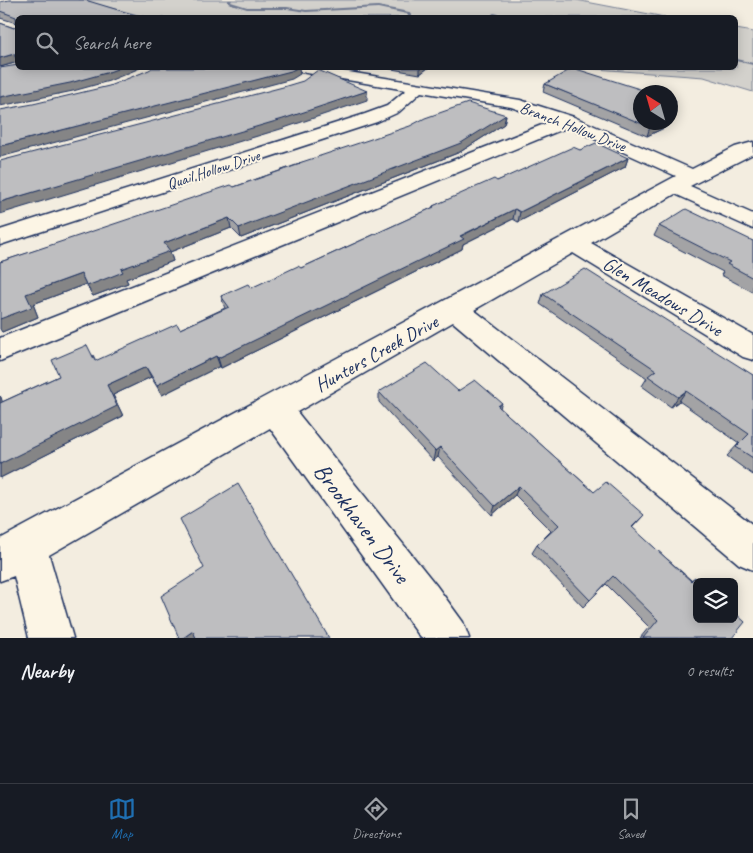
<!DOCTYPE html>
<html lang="en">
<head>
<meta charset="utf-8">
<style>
	:root { --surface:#171b24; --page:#20242c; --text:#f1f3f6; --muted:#9ea1a6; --line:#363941; --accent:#1f6fb2 }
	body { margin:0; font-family:Caveat,sans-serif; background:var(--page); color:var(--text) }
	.controls { position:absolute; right:15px; bottom:15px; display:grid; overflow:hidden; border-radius:8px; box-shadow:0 2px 12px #0003 }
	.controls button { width:45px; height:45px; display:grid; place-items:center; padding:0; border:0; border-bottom:1px solid var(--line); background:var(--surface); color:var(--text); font:25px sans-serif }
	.compass { position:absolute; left:633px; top:85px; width:45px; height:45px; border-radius:50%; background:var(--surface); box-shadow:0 2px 12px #0003; rotate:323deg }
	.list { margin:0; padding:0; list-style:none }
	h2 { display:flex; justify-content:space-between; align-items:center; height:65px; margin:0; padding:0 20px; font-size:21px }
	h2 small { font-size:16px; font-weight:400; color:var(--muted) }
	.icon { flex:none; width:28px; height:28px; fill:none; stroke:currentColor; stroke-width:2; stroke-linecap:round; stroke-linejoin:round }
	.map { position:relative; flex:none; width:753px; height:638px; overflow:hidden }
	.search { position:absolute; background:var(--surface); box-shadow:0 2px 12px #0003; left:15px; right:15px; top:15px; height:55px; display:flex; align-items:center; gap:12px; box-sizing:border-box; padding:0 18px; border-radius:8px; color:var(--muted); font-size:19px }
	.sheet { height:145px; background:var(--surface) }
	nav { display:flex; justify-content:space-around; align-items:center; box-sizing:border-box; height:70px; border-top:1px solid var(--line); background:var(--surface); font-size:14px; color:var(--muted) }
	nav a { display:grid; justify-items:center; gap:2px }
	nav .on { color:var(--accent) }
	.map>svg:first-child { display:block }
</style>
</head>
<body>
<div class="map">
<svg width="753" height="638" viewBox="0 0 753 638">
	<rect width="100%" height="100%" fill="#f3ede0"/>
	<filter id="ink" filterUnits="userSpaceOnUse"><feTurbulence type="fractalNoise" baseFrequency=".02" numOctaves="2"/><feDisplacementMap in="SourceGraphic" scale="10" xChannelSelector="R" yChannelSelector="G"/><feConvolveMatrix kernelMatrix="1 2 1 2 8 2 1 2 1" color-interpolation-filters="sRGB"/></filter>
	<g filter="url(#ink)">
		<path fill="#d3d1cc" stroke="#778095" d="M79 0H576L665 17 155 18 146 17Z
			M736 29 753 32V92L704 77 582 68H736Z"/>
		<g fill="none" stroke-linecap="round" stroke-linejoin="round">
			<path fill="#707a91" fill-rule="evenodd" d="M228 0H232L231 2 247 7H287L306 10 378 6 409 12 413 18H409L407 14 378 8 306 12 287 9H247L228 3Z
				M494 13 511 17 513 18 496 16V18H492V14Z
				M736 59 753 63V65L736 61Z"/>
			<defs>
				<path id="minor" d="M294 68H324L520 100 574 117 692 169 735 147 753 142V154L690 186 753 214V229L675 194 591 243 753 335V360L743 357 573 253 474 310 753 525V570L739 564 453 322 297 412 436 585 463 622 469 638H421L270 428 49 555 73 638H29L14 576 0 581V539L676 176 568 127 0 361V338L552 121 511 107 421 92 399 112 377 122 0 245V230L365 114 387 106 406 90 301 72 296 71Z"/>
			</defs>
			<use href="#minor" stroke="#1b2f5e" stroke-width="3"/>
			<use href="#minor" fill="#fcf5e5" fill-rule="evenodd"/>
		</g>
		<path fill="#a3a3a5" stroke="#1b2f5e" d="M0 2 18 18V62L0 67V23L14 28 17 26V23L0 18Z
			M386 68H428L420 74Z
			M545 84 640 122H668L666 127 647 136 543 92Z
			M506 115 504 124 460 152 241 238 231 228 170 252 173 261 126 279 128 283 93 296 86 284 33 304 38 317 2 332 0 262 234 187 299 164V163Z
			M580 150 628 158 625 167 518 222 513 219 463 244 462 249 221 368 220 366 162 395 151 377 113 395 123 416 0 478V396L2 402 59 376 93 355 96 361 180 329 225 308 224 306 221 296 251 288 301 268 432 208 433 206 497 181Z
			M659 226 753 241V292L721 275 723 272 654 236Z
			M543 294 753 375V475L727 456 739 443 679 401 671 407 642 386 647 378 540 304Z
			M458 391 502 403 500 408 594 492 644 515 632 528 691 580 695 577 732 638H640L649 627 606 584 583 607 532 553 537 545 551 531 515 495 492 515 438 457 433 461 379 402V392Z"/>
		<path fill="#858586" stroke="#1b2f5e" d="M14 54 18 62 0 67V58Z
			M120 68H140L109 81 73 91 0 106V97Z
			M297 68H299L300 74 292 79 0 157V146Z
			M420 68H428L420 74Z
			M367 91V100L284 128 0 214V202Z
			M506 115 504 124 460 152 241 238 239 228Z
			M660 122H668L666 127 647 136 650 127Z
			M628 158 625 167 518 222 520 212Z
			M515 209 513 219 463 244 462 249 221 368 218 358Z
			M229 218 231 228 170 252 173 261 126 279 128 283 93 296 87 286 121 269 164 243Z
			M81 274 86 284 33 304 38 317 2 332 0 329V319L26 294Z
			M216 356 220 366 162 395 157 385Z
			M146 367 151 377 113 395 123 416 0 478V464L107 385Z
			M686 391 679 401 671 407 678 397Z
			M0 396 1 397 6 414 0 407Z
			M440 447 438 457 433 461 435 451Z
			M519 486 515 495 492 515 495 506Z
			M193 631 198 638H183Z"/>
		<path fill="#bebec0" stroke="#1b2f5e" d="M9 0H85L145 18H18V58H16L14 54 0 58V23L14 28 17 26 16 17 0 11V2Z
			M18 65V68H120L106 73 70 83 0 97V68Z
			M152 68H297L291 71 0 146V110L33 104 109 86 149 70Z
			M573 68 649 92H640V122H660L650 127 545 84Z
			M318 70 367 91 283 119 0 202V161L283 87 303 81Z
			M670 100 676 101 670 115Z
			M468 103 506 115 461 143 239 228 229 218 164 243 170 251 121 269 123 272 87 286 81 274 26 294 32 307 0 319V262L231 185 234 187 300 164 299 163 410 126 425 118Z
			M596 143 628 158 520 212 515 209 460 236 464 239 420 260 218 358 216 356 157 385 146 367 107 385 117 406 0 464V403L59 376 52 360 87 345 95 361 177 324 180 329 229 307 221 296 248 284 251 288 298 266 301 268 434 207 433 206 494 179 497 181 573 147 580 150Z
			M686 209 753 241V278L727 264 730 262 659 226Z
			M585 269 753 375V458L736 447 749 434 686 391 678 397 648 376 656 370 543 294Z
			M427 363 458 391 475 380 502 403 498 406 594 492 606 482 644 515 632 527 691 581 695 577 700 582H697V619H734V612L745 622 732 638H643L658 620 613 576 590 600 537 545 559 525 519 486 495 506 440 447 435 451 379 392Z
			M238 484 329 638H196L193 631 183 638H179L161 596 204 568 180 519Z"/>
	</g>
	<g text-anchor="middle" stroke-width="4" stroke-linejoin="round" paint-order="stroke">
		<g font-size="16" fill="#1b2f5e" stroke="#fcf5e5">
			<text transform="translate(573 126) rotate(21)" y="6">Branch Hollow Drive</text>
			<text transform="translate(213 169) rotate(-18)" y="6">Quail Hollow Drive</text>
		</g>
		<g font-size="20" fill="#1b2f5e" stroke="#fcf5e5">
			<text transform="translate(663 296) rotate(31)" y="7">Glen Meadows Drive</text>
			<text transform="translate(376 353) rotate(-29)" y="7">Hunters Creek Drive</text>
		</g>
		<g font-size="24" fill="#1b2f5e" stroke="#fcf5e5">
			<text transform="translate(362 523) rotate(53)" y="8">Brookhaven Drive</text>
		</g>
	</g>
</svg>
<div class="controls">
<button><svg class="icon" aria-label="layers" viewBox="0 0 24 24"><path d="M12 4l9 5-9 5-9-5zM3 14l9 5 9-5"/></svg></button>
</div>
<svg class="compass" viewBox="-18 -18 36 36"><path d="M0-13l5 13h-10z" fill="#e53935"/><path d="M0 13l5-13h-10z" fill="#9ea1a6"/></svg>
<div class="search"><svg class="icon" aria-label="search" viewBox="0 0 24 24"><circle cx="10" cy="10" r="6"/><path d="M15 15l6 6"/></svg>Search here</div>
</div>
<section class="sheet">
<h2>Nearby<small>0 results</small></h2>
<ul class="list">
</ul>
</section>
<nav>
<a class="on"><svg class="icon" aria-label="map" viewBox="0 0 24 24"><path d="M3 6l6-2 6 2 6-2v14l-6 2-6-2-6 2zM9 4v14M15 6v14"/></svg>Map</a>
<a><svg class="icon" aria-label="directions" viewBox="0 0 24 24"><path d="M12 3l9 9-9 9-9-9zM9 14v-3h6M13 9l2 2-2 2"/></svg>Directions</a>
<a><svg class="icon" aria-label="saved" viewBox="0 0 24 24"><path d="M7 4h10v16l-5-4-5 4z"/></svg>Saved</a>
</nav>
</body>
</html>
